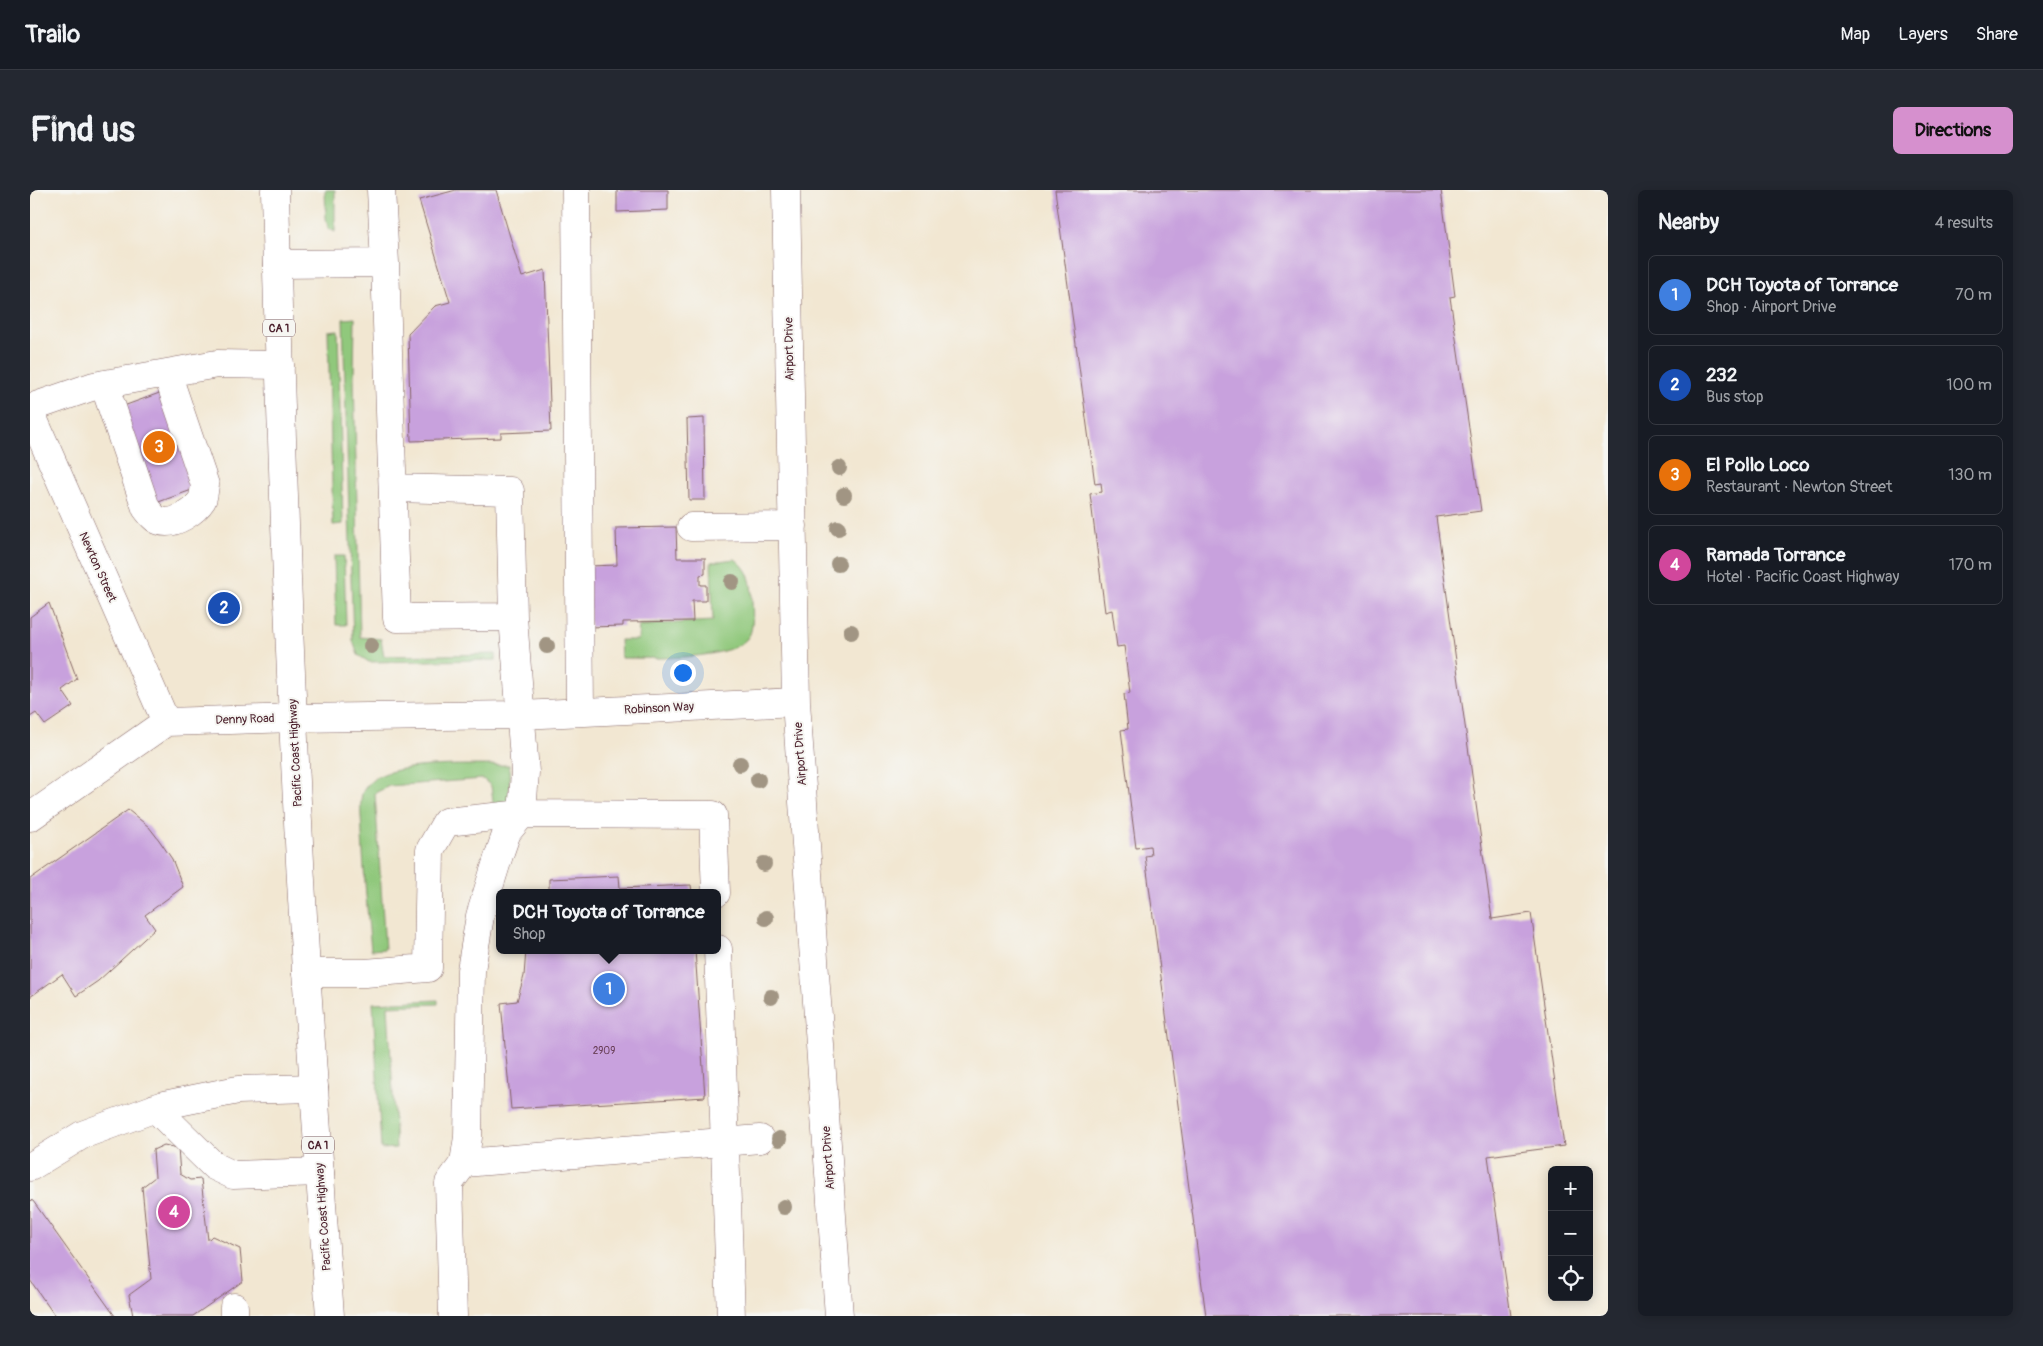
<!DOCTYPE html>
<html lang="en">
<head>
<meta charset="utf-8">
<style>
	:root { --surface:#171b24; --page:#242831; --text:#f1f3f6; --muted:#9ea1a6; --line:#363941; --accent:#d690ce }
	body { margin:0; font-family:Pangolin,sans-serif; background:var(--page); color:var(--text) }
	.controls { position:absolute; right:15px; bottom:15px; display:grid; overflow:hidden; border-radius:8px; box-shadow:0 2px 12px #0003 }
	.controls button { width:45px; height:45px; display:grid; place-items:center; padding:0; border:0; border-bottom:1px solid var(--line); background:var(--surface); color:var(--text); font:25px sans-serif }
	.you { position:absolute; left:652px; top:482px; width:18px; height:18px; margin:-12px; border:4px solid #fff; border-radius:50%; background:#1a73e8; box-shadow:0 0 0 8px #1a73e833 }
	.badge { display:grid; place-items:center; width:32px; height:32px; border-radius:50%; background:var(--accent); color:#fff; font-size:16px; font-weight:700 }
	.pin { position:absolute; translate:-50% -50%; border:2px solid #fff; box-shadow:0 1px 5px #0006 }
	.popup { position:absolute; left:466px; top:699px; width:225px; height:65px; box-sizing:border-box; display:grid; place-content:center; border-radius:8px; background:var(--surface); filter:drop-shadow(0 1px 4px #0005); font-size:16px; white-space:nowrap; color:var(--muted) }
	.popup b { font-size:19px; color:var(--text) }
	.popup::after { content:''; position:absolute; left:50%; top:100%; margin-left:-10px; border:10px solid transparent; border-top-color:var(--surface) }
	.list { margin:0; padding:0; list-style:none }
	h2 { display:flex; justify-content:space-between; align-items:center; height:65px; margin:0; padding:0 20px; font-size:21px }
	h2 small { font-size:16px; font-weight:400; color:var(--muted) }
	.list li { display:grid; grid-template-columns:32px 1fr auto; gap:15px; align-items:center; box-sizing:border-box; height:80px; margin:0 10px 10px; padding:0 10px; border:1px solid var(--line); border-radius:8px }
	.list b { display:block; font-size:19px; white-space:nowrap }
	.list p { margin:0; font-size:16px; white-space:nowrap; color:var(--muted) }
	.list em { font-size:16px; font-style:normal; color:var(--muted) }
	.icon { flex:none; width:28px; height:28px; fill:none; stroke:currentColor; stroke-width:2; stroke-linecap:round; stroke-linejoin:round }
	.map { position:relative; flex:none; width:1578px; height:1126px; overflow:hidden; border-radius:8px }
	header { display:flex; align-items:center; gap:30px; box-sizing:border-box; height:70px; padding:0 25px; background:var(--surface); border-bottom:1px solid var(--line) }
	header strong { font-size:24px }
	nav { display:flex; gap:28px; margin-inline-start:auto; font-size:18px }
	.intro { display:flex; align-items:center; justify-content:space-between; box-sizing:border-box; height:120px; padding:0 30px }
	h1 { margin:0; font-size:35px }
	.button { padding:12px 22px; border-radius:8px; background:var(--accent); color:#111; font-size:18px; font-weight:700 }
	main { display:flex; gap:30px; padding:0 30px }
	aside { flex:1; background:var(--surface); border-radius:8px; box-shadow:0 2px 12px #0003 }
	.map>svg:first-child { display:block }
</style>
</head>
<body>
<header>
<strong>Trailo</strong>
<nav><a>Map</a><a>Layers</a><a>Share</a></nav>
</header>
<div class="intro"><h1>Find us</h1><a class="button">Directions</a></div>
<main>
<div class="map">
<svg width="1578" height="1126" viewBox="0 0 1578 1126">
	<rect width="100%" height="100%" fill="#f6f6f2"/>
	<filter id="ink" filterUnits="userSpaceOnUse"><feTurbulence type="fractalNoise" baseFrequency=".02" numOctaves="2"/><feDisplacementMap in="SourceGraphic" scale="10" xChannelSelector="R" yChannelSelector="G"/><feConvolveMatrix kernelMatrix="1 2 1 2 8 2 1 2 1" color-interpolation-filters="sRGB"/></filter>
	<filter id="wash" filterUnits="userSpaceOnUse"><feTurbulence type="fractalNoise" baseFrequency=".0096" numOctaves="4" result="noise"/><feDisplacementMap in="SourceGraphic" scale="20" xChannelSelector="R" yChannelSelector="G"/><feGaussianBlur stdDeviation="1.12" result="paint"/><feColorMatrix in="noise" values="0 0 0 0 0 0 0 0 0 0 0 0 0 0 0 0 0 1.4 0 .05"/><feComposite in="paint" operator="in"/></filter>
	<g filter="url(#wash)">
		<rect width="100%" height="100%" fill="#f2e7d2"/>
		<path fill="#90c87b" stroke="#6d7453" d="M295 0H305V42L298 38 296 28Z
			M325 128 324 187 330 447 351 449 354 466 466 464V470L339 472 328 465 323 451 313 129Z
			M308 140 313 334 303 335 298 141Z
			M304 366H314L316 435H306Z
			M705 369C721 381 722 394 722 413 723 421 723 437 720 444 708 472 618 468 591 468L590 450H608L609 435 683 431 681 372Z
			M479 575 480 611 478 618 464 619 461 596 453 589 359 596 345 603 355 759 341 760C337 722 334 684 332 646 332 633 329 617 332 604 334 598 339 593 344 589 369 571 446 576 479 575Z
			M408 810V814L358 816 366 958 351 959 343 813Z"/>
		<g id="blocks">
			<path fill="#c8a1dd" d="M426 0H466L492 87 515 80 521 241 471 243V248L381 251 378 144 405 116 420 112 389 10Z
				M587 0H638V20L587 22Z
				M1025 0H1411L1425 106 1420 107 1451 321 1406 327 1462 729 1501 723 1534 956 1458 966 1481 1126H1176L1115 666 1121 665 1120 656 1106 658 1091 540 1098 539 1094 504 1100 503 1094 456 1087 457 1082 420 1075 422 1060 304 1072 302 1071 293 1065 294Z
				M135 201 170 297 123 314 88 218Z
				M674 228 675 310H659L657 229Z
				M646 337 647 368H675V384L670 385V395H676V411H662L663 431 593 432V436L560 437 559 376 587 375 586 338Z
				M19 413 47 489 32 500 43 516 15 535 6 523 0 527V427Z
				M98 620 119 637 129 650 142 669 153 697 115 725 125 739 68 791 46 806 32 784 0 807V689Z
				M589 686 590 698 661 695 662 703H519V689Z
				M496 760H665L675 907 481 919 471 813 487 811 494 786Z
				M134 955 148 958 150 984 160 990 171 989 178 1050 182 1046 210 1059 213 1091 163 1126H103L99 1105 121 1089 112 997 125 987 123 960Z
				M0 1010 3 1011 85 1126H25L0 1090Z"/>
		</g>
	</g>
	<g filter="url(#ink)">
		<use href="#blocks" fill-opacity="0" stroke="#856565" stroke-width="1"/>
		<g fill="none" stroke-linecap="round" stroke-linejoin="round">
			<defs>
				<path id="minor" d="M351 0 355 73
					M546 0 550 522
					M756 0 766 512 809 1126
					M247 74 355 73 367 428 483 427
					M74 194 116 318C120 323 124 329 130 331 144 336 165 321 172 310 174 306 174 300 175 295L137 183
					M0 218 64 196 187 174 250 175
					M0 221 136 532
					M363 298 480 301 483 427 495 582 492 624 477 642 469 665 450 726 441 780 438 947 434 973 419 993 423 1126
					M661 337 763 336
					M0 627 136 532 264 528 491 525 766 512
					M688 759 701 1126
					M276 783H335L398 778 400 660 416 632 492 624 683 625 686 703
					M125 918 184 976 203 985 290 982
					M434 973 730 949
					M0 977 52 945 134 915 208 900 284 898
					M204 1117V1126"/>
				<path id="highway" d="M245 0C251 260 261 521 276 781 283 896 292 1011 300 1126"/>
			</defs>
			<use href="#minor" stroke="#856565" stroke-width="29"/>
			<use href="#highway" stroke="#856565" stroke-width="29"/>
			<use href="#minor" stroke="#fff" stroke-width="28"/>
			<use href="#highway" stroke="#fff" stroke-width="28"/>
		</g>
		<g fill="#a19583">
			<circle cx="809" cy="278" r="8"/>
			<circle cx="814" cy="305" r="8"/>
			<circle cx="808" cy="338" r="8"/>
			<circle cx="808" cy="374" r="8"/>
			<circle cx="702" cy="392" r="8"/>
			<circle cx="821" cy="442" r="8"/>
			<circle cx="341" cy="456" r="8"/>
			<circle cx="517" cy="456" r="8"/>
			<circle cx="710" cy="574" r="8"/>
			<circle cx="728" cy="590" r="8"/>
			<circle cx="734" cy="674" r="8"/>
			<circle cx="736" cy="728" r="8"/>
			<circle cx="741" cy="807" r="8"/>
			<circle cx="749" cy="949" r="8"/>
			<circle cx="754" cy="1017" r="8"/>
		</g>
	</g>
	<g text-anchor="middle" stroke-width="4" stroke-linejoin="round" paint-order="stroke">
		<g font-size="10" fill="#6a4058">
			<text x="574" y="864">2909</text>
		</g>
		<g fill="#f6f6f2" stroke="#7e6067" stroke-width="1">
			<rect x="233" y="129.5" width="32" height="17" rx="4"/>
			<rect x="272" y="946.5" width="32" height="17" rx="4"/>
		</g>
		<g font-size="11" font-weight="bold" fill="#4a1f2b">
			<text x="249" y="142">CA 1</text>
			<text x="288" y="959">CA 1</text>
		</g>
		<g font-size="12" fill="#4a1f2b" stroke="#f6f6f2">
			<text transform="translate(759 159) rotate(-91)" y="4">Airport Drive</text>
			<text transform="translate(68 377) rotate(66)" y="4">Newton Street</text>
			<text transform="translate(629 518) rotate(-3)" y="4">Robinson Way</text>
			<text transform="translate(215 529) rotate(-2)" y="4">Denny Road</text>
			<text transform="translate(265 563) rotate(-93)" y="4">Pacific Coast Highway</text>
			<text transform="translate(770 564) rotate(-94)" y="4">Airport Drive</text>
			<text transform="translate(798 968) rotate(-94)" y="4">Airport Drive</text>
			<text transform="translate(293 1027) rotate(-94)" y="4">Pacific Coast Highway</text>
		</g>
	</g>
</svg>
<div class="controls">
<button>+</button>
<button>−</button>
<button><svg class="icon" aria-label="locate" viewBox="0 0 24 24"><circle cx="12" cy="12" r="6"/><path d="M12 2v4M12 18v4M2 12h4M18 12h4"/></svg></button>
</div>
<div class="you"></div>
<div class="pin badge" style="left:579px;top:799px;background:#3f7fe0">1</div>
<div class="popup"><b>DCH Toyota of Torrance</b>Shop</div>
<div class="pin badge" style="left:194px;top:418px;background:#1a4fb4">2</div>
<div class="pin badge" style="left:129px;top:257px;background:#e8710a">3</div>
<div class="pin badge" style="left:144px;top:1022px;background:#d1479c">4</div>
</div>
<aside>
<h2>Nearby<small>4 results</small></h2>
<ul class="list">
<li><span class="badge" style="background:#3f7fe0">1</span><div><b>DCH Toyota of Torrance</b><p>Shop · Airport Drive</p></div><em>70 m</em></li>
<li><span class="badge" style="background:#1a4fb4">2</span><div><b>232</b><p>Bus stop</p></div><em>100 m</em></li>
<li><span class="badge" style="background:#e8710a">3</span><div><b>El Pollo Loco</b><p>Restaurant · Newton Street</p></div><em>130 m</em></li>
<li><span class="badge" style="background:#d1479c">4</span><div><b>Ramada Torrance</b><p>Hotel · Pacific Coast Highway</p></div><em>170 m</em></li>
</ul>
</aside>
</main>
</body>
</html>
